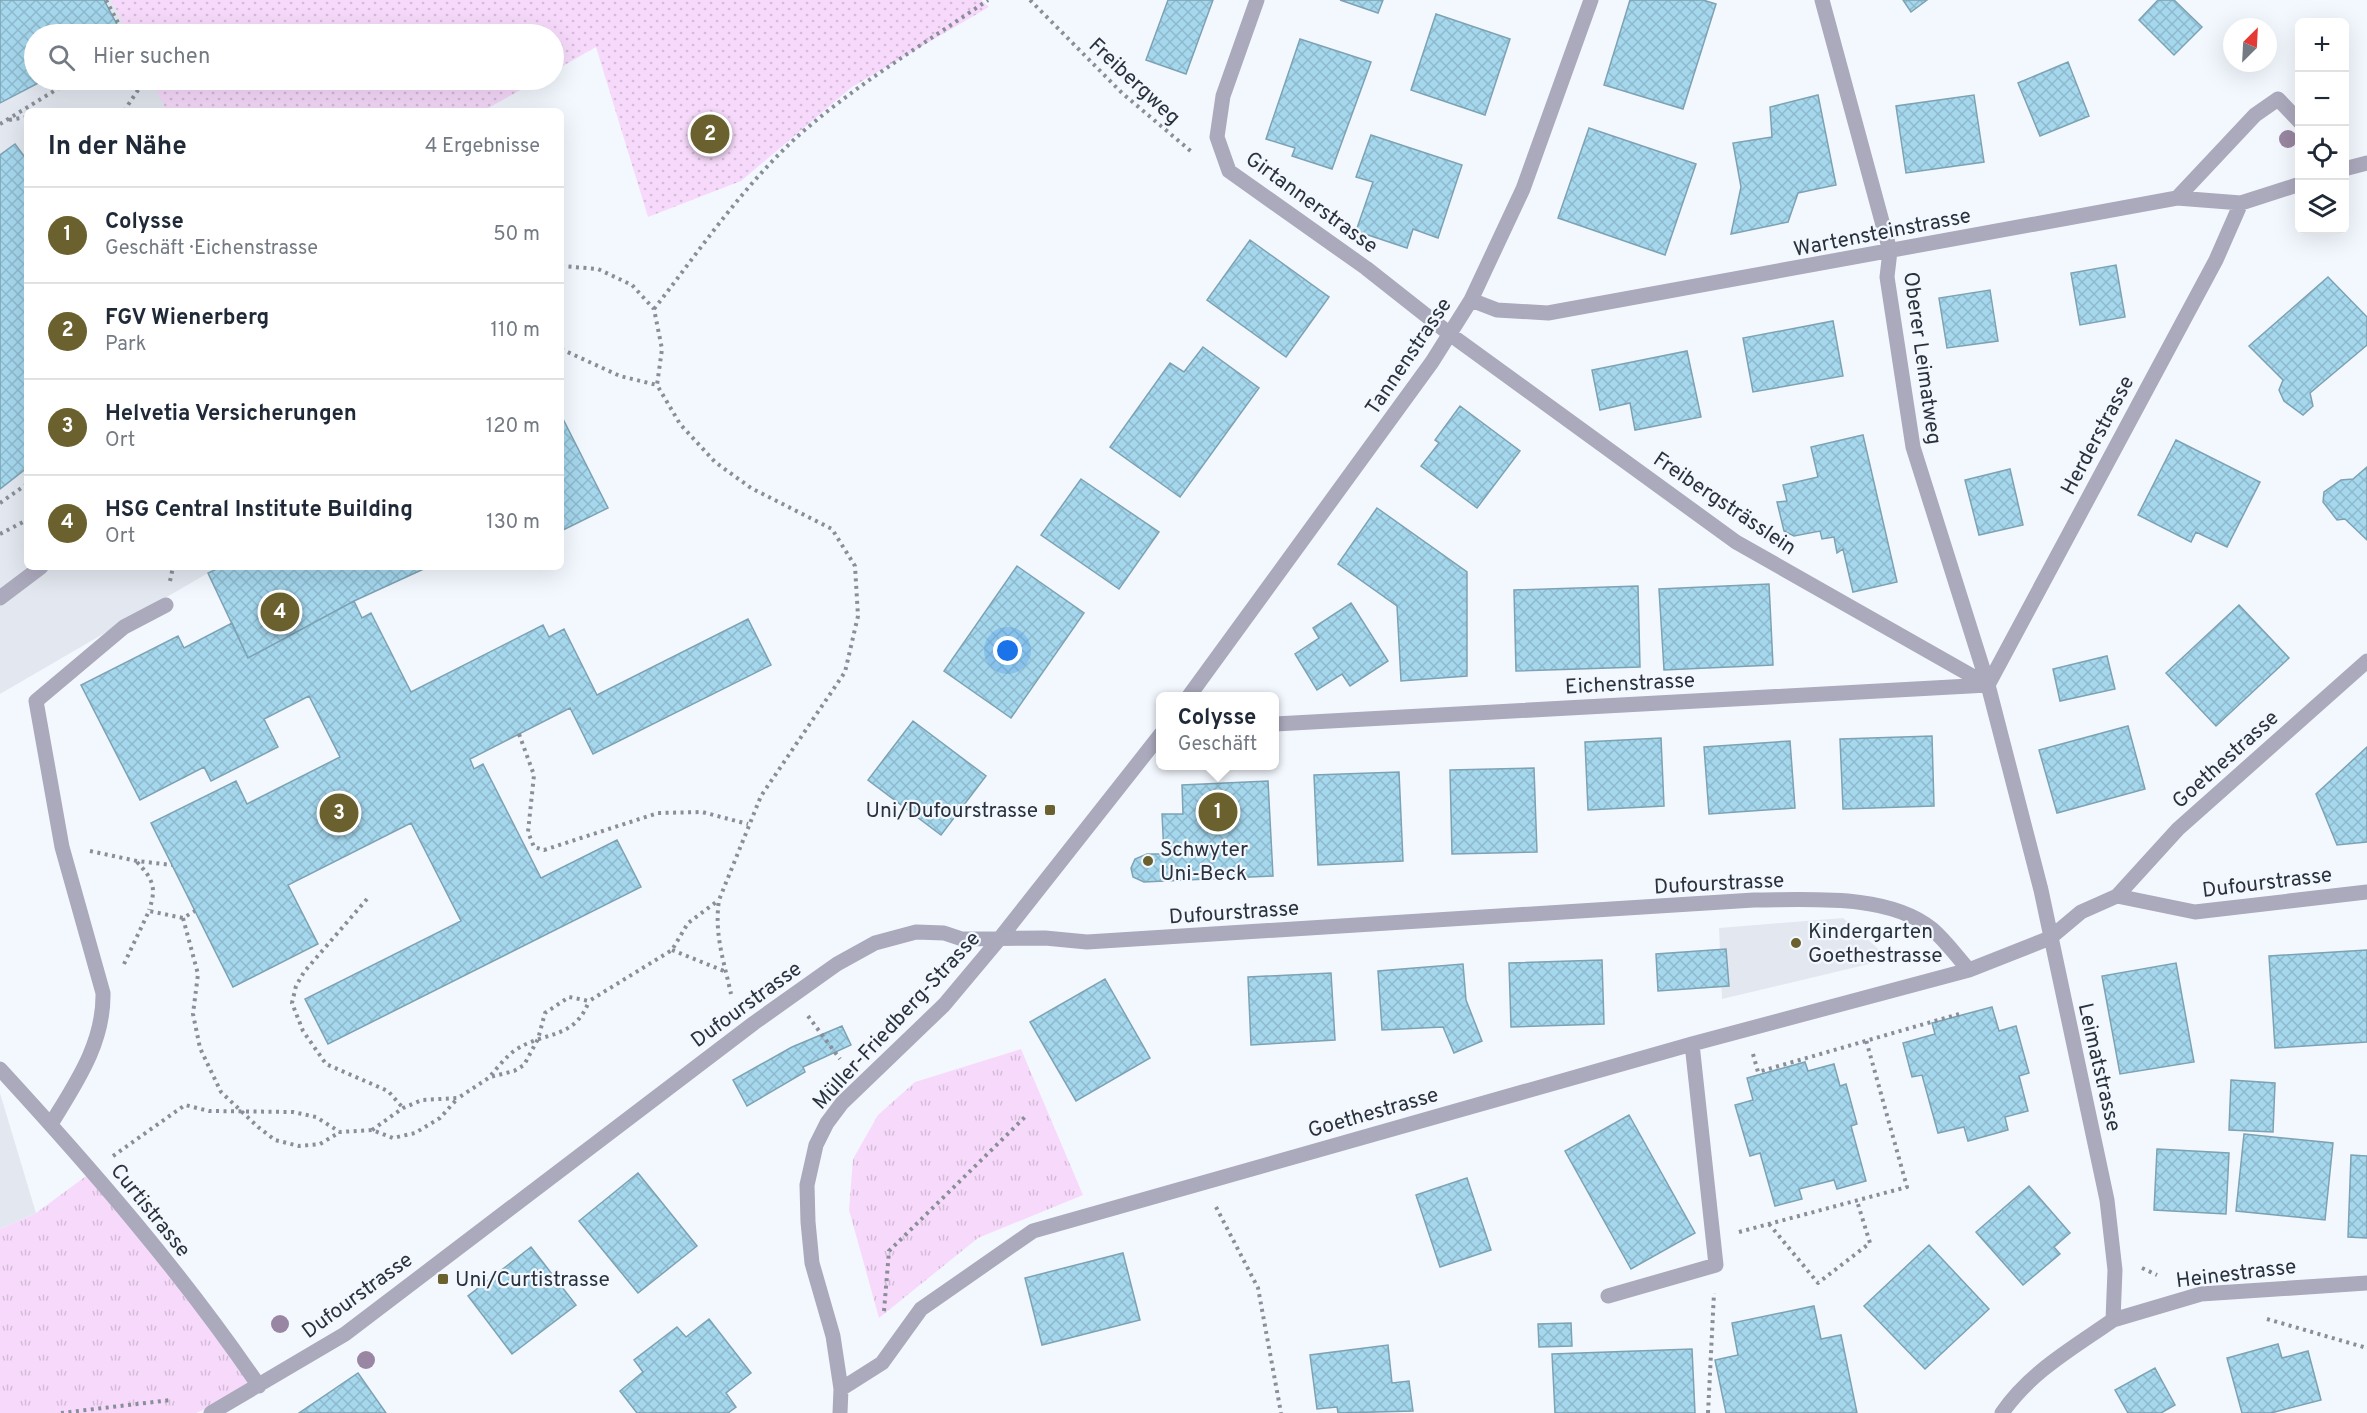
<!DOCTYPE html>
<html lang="de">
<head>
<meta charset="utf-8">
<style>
	:root { --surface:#fff; --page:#f6f6f7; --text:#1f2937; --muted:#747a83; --line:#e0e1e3; --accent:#6a612e }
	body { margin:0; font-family:Overpass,sans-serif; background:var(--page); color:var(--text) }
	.controls { position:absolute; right:18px; top:18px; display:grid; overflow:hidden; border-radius:9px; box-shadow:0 6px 24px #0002 }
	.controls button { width:54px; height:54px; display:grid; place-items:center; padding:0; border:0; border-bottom:2px solid var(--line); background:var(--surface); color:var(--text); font:30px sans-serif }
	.compass { position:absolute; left:2223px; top:18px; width:54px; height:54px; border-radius:50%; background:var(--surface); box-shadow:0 6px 24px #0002; rotate:24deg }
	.you { position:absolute; left:1008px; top:651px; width:21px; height:21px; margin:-15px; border:4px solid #fff; border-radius:50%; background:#1a73e8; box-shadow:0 0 0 9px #1a73e833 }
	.badge { display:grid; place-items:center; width:39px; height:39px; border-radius:50%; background:var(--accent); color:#fff; font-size:20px; font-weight:700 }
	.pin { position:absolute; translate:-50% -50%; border:3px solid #fff; box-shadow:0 2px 6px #0006 }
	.popup { position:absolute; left:1156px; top:692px; width:123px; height:78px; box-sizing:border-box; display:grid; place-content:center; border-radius:9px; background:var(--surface); filter:drop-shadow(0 2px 4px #0005); font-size:20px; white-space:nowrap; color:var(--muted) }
	.popup b { font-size:22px; color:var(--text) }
	.popup::after { content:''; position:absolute; left:50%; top:100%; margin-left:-12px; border:12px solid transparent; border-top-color:var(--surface) }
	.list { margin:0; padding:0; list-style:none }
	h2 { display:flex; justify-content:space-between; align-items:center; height:78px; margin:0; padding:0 24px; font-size:26px }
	h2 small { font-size:20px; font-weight:400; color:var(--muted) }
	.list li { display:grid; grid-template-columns:39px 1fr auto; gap:18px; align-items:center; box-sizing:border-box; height:96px; padding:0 24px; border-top:2px solid var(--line) }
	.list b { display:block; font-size:22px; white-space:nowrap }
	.list p { margin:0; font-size:20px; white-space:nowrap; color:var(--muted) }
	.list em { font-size:20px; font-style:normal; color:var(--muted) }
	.icon { flex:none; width:33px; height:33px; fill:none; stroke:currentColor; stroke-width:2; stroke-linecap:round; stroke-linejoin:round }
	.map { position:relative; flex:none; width:2367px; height:1413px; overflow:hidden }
	.search { position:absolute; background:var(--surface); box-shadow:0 6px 24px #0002; left:24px; top:24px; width:540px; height:66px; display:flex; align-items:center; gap:15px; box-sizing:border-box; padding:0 21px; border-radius:33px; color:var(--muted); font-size:22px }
	.panel { position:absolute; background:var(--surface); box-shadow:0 6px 24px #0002; left:24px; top:108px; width:540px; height:462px; border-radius:9px }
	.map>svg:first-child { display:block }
</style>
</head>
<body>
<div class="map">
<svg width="2367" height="1413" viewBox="0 0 2367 1413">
	<defs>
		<pattern id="grass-tufts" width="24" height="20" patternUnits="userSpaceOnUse" patternTransform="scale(1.5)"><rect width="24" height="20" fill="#f7dafb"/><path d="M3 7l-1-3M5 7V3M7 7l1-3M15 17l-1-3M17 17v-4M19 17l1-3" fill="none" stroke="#d4bcd8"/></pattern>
		<pattern id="garden-dots" width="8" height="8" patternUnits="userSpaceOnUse" patternTransform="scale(1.5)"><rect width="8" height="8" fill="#f7dafb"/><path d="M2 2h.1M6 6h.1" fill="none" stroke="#d4bcd8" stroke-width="1.8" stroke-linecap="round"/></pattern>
		<pattern id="building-cross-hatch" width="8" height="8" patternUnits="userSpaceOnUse" patternTransform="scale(1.5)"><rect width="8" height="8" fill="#a5d7ed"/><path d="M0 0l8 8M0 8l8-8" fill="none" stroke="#8eb9cc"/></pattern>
	</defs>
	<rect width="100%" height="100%" fill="#f3f8fe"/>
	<path fill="#e3e8f0" d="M0 0H145L162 34H34V80H185L200 111H27V567H428L354 601 248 658 208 573 0 694Z
		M1843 918 1890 959 1722 999 1719 928Z
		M0 1093 36 1213 0 1229Z"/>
	<path fill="url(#grass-tufts)" d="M1021 1049 1083 1195 978 1238 879 1318 849 1210 853 1159 878 1115 915 1082Z
		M93 1171 259 1386 196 1413H0V1229L36 1213Z"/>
	<path fill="url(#garden-dots)" d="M111 0H981L989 7 852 87 741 181 648 217 596 47 554 71V34H129Z
		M151 80H538L483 111H167Z"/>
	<path fill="url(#building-cross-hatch)" stroke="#7da2b3" stroke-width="1.5" d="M0 0H104L122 34H34V80H44L0 103Z
		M1168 0H1213L1186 74 1146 60Z
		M1340 0H1383L1378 13Z
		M1630 0H1703L1716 4 1683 109 1604 85Z
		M1903 0H1927L1911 12Z
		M2158 0H2174L2202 27 2174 55 2139 20Z
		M1436 14 1510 39 1485 115 1411 90Z
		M1300 39 1371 62 1332 169 1292 156 1295 148 1266 139Z
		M2068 62 2089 116 2040 136 2018 83Z
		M1818 95 1836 185 1798 193 1788 222 1731 234 1741 187 1733 143 1772 137 1770 107Z
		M1974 95 1984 162 1906 173 1896 106Z
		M1589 128 1696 164 1665 255 1558 218Z
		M1371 135 1462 165 1438 238 1413 229 1407 248 1356 231 1373 182 1356 177Z
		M15 144 27 160V468L0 489V155Z
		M1250 240 1329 297 1286 357 1207 300Z
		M2116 265 2125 317 2080 325 2071 273Z
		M2328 277 2367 317V345L2310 393 2313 406 2303 415 2284 401 2279 390 2283 380 2249 346Z
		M1990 290 1998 341 1947 348 1939 298Z
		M1833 321 1843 376 1753 392 1743 338Z
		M1203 347 1259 388 1180 497 1110 447 1170 363 1184 372Z
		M1687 351 1701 417 1635 430 1630 403 1600 410 1592 370Z
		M1460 406 1520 451 1477 508 1421 466 1439 443 1435 440Z
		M561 415 608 508 561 531Z
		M1863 435 1897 582 1853 592 1843 549 1837 553 1834 537 1822 539 1820 531 1794 536 1784 531 1777 502 1787 501 1783 485 1818 477 1811 447Z
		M2176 440 2260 482 2227 547 2196 532 2191 542 2138 515Z
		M2367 467V540L2345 519 2337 520 2323 502 2324 492 2341 480 2353 479Z
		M2010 469 2023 525 1979 535 1965 480Z
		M1081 479 1159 532 1119 589 1041 535Z
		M1377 508 1467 572V676L1401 681 1397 606 1338 564Z
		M1017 566 1084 613 1011 718 944 671Z
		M221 567H428L354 601 248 658 208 573Z
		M1769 584 1773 665 1664 670 1659 589Z
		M1638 586 1640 667 1516 671 1514 590Z
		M354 601 362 618 371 613 411 692 543 625 549 637 564 629 597 695 748 619 771 665 593 754 570 708 470 759 474 769 483 764 541 878 617 840 641 887 328 1044 305 999 461 921 411 823 288 885 318 944 233 987 151 823 236 781 247 804 340 757 309 696 264 719 278 747 211 781 204 767 140 800 81 685 178 636 184 648 232 623 248 658Z
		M1351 603 1388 661 1350 686 1342 674 1317 690 1295 654 1319 638 1313 628Z
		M2239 605 2289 658 2216 726 2166 673Z
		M2107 656 2115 689 2060 701 2053 669Z
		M913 721 986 776 941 835 868 780Z
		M2128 726 2145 789 2057 813 2039 750Z
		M1932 736 1934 806 1843 809 1840 739Z
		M1661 738 1664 806 1588 810 1585 742Z
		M1790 741 1795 808 1709 814 1704 747Z
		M2367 747V842L2337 845 2316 794Z
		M1534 768 1537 852 1452 854 1450 770Z
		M1399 772 1403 861 1318 865 1314 775Z
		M1268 781 1273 876 1144 882 1133 877 1131 868 1135 859 1147 854H1164L1162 814H1183L1182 785Z
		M1726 949 1729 986 1658 991 1656 954Z
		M2367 950V1042L2275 1048 2269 956Z
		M1602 960 1604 1024 1511 1027 1509 963Z
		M2176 963 2194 1062 2120 1074 2102 976Z
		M1463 964 1466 1000 1482 1041 1454 1053 1443 1027 1382 1030 1378 971Z
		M1331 973 1335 1040 1251 1045 1248 977Z
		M1105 979 1150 1058 1076 1101 1030 1022Z
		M1992 1007 1999 1031 2016 1026 2029 1073 2019 1076 2028 1111 2005 1117 2008 1130 1968 1141 1964 1127 1938 1133 1922 1075 1912 1077 1903 1043 1935 1034 1932 1023Z
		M842 1026 851 1045 803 1067 805 1072 747 1106 733 1080 792 1047Z
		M1805 1062 1808 1071 1834 1064 1840 1086 1846 1084 1857 1124 1851 1126 1866 1181 1837 1189 1834 1180 1799 1189 1802 1199 1775 1206 1760 1153 1750 1156 1735 1105 1753 1100 1747 1078Z
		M2231 1080 2275 1083 2273 1132 2229 1130Z
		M1629 1115 1695 1233 1631 1269 1565 1151Z
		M2244 1134 2333 1143 2325 1220 2236 1211Z
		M2157 1149 2229 1153 2226 1214 2154 1210Z
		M2351 1155 2367 1156V1238L2348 1237Z
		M638 1173 697 1246 638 1293 579 1221Z
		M1467 1178 1491 1250 1440 1267 1416 1195Z
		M2029 1186 2070 1233 2054 1247 2060 1254 2023 1285 1976 1232Z
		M1929 1245 1989 1309 1925 1369 1864 1306Z
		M531 1247 576 1305 512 1354 468 1296Z
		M1123 1253 1140 1320 1042 1345 1025 1278Z
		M1814 1306 1821 1339 1841 1335 1857 1413H1726L1715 1360 1738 1355 1732 1323Z
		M709 1319 751 1373 726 1393 736 1407 728 1413H637L620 1391 643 1372 634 1360 677 1327 686 1337Z
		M1571 1323 1572 1346 1539 1347 1538 1324Z
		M2278 1344 2282 1358 2308 1351 2321 1400 2271 1413H2242L2227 1358Z
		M1388 1345 1392 1383 1409 1381 1413 1411 1338 1413 1337 1407 1317 1409 1310 1355Z
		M1692 1349 1695 1413H1555L1552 1354Z
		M2155 1368 2175 1405 2161 1413H2128L2115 1390Z
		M358 1373 386 1413H299Z"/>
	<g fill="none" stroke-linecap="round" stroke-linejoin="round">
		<path stroke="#898f98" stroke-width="4" stroke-dasharray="3 4.5" stroke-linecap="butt" d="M106 0 124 34
			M1030 0 1122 93 1193 153
			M56 111H64
			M124 111 140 87 138 80
			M2344 115 2347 113
			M9 120 27 117
			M0 124 72 80
			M561 266 598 269 632 285 654 309 662 349 657 385 680 424 715 462 751 488 832 529 855 566 858 616 845 672 761 796 719 900C714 935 724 961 731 994
			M654 309C700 250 742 187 798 136 855 85 924 44 988 0
			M561 349 620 376 657 385
			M0 503 27 484
			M0 534 27 520
			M170 581 173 567
			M519 734 534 775 528 832 534 847 544 850 658 813 702 812 748 824
			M90 851 137 861 172 865
			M137 862C153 879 157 888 149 910
			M367 899 304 972 296 986 292 1003 303 1031 326 1064 388 1091 403 1108
			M183 918 198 974 193 1014 200 1048 221 1092 258 1127 275 1140 299 1146 320 1144 340 1132
			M672 950 724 971
			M124 964 149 911 183 918 195 911
			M808 1016 840 1059
			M1753 1054 1758 1072 1959 1014
			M491 1075C498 1067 506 1057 514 1051 544 1030 574 1041 589 1001
			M372 1130 403 1108 422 1100 458 1098 490 1077 514 1071 524 1065 538 1039 545 1013 569 997 589 1001 672 950 688 923 719 900
			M113 1156 185 1105 209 1111 293 1112 316 1117 340 1132 372 1130 393 1138 415 1133 440 1118 458 1098
			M1216 1207 1258 1288 1281 1413
			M1769 1224 1818 1283 1870 1243 1857 1201
			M1739 1232 1907 1187 1866 1040
			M2142 1268 2157 1275
			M884 1311 889 1251 1027 1115
			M2267 1319 2367 1348
			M61 1413 171 1400
			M1708 1413 1714 1293"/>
		<path stroke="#aba9bc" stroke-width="15" d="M1257 0 1223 96 1217 137 1229 171 1366 268 1451 335 1736 542 1988 685
			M1822 0 1890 251 1887 277 1913 447 1988 685 2041 890 2107 1200 2115 1270 2113 1320C2073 1348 2030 1372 2002 1413
			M2344 169 2367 163
			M2177 198 2255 115 2278 99 2300 122
			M1471 300 1497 310 1548 313 2177 198 2241 203 2300 184
			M0 598 41 567
			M1988 685 2216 260 2241 203
			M1189 696 1432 362 1471 300 1523 189 1591 0
			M1275 724 1988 685
			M2117 896 2178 829 2367 661
			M0 1069C92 1169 182 1273 259 1386
			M51 1124C76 1083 104 1043 103 993L62 847 36 701 124 627 166 605
			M1608 1296 1716 1265 1692 1044
			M2113 1320 2201 1294 2367 1283
			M841 1389 882 1363 921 1309 1033 1231 1692 1044 1969 970
			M211 1413 345 1334 754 1023 837 964 875 943 916 932 944 933 962 939 1045 938 1087 942 1754 900C1808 900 1888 893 1932 929 1946 941 1957 957 1969 970L2050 938 2081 912 2117 896 2195 912 2367 892
			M840 1413 841 1389 833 1336 812 1263 808 1222 807 1185 816 1145 827 1123 842 1103 944 1005 1001 937 1161 734"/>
	</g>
	<g fill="#9986a2">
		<circle cx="2288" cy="139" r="9"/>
		<circle cx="280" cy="1324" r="9"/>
		<circle cx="366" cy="1360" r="9"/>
	</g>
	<g fill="#6a612e" stroke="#f3f8fe" stroke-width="2">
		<rect x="1044" y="804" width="12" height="12" rx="3"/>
		<circle cx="1148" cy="861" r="6"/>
		<circle cx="1796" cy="943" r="6"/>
		<rect x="437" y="1273" width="12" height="12" rx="3"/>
	</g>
	<g text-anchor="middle" stroke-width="4.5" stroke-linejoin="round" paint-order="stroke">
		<g font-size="21" fill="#2a323e" stroke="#f3f8fe">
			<text transform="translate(1135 81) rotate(43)" y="7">Freibergweg</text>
			<text transform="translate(1312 202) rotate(36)" y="7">Girtannerstrasse</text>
			<text transform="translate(1882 232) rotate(-11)" y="7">Wartensteinstrasse</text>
			<text transform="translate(1408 356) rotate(-56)" y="7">Tannenstrasse</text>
			<text transform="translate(1923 358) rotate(82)" y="7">Oberer Leimatweg</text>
			<text transform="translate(2097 435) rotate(-62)" y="7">Herderstrasse</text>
			<text transform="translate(1725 503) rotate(34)" y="7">Freibergsträsslein</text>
			<text transform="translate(1630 683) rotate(-3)" y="7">Eichenstrasse</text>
			<text transform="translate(2225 759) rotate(-42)" y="7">Goethestrasse</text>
			<text transform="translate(2267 882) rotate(-7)" y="7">Dufourstrasse</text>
			<text transform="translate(1719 883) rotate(-3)" y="7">Dufourstrasse</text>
			<text transform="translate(1234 912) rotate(-4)" y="7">Dufourstrasse</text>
			<text transform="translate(746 1004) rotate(-36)" y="7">Dufourstrasse</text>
			<text transform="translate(896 1020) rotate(-47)" y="7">Müller-Friedberg-Strasse</text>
			<text transform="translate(2100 1067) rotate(77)" y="7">Leimatstrasse</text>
			<text transform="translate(1373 1112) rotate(-16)" y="7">Goethestrasse</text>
			<text transform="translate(151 1210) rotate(51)" y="7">Curtistrasse</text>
			<text transform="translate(2236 1273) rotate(-7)" y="7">Heinestrasse</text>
			<text transform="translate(357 1295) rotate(-36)" y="7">Dufourstrasse</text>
		</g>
		<g font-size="21" fill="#2a323e" stroke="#f3f8fe" text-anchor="start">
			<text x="1038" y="817" text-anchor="end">Uni/Dufourstrasse</text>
			<text x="1160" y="856">Schwyter<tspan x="1160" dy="24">Uni-Beck</tspan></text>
			<text x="1808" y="938">Kindergarten<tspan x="1808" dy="24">Goethestrasse</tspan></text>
			<text x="455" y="1286">Uni/Curtistrasse</text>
		</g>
	</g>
</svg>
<div class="controls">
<button>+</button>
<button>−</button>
<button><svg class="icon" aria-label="locate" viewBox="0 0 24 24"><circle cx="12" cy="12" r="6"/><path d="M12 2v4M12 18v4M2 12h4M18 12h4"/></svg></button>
<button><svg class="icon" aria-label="layers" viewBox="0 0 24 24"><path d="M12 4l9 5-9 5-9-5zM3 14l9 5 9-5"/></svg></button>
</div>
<svg class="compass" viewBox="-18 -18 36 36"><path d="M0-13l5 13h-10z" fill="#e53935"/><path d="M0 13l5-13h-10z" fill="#747a83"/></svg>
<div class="you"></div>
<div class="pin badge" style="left:1218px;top:812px">1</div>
<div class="popup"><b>Colysse</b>Geschäft</div>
<div class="pin badge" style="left:710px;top:134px">2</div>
<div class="pin badge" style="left:339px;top:813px">3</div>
<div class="pin badge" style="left:280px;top:612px">4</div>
<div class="search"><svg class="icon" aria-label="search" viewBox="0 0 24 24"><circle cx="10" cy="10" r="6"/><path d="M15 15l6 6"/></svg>Hier suchen</div>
<section class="panel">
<h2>In der Nähe<small>4 Ergebnisse</small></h2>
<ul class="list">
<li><span class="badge">1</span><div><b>Colysse</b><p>Geschäft · Eichenstrasse</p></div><em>50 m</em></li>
<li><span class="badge">2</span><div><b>FGV Wienerberg</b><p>Park</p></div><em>110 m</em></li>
<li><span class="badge">3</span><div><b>Helvetia Versicherungen</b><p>Ort</p></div><em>120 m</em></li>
<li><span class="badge">4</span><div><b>HSG Central Institute Building</b><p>Ort</p></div><em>130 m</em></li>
</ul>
</section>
</div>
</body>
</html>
